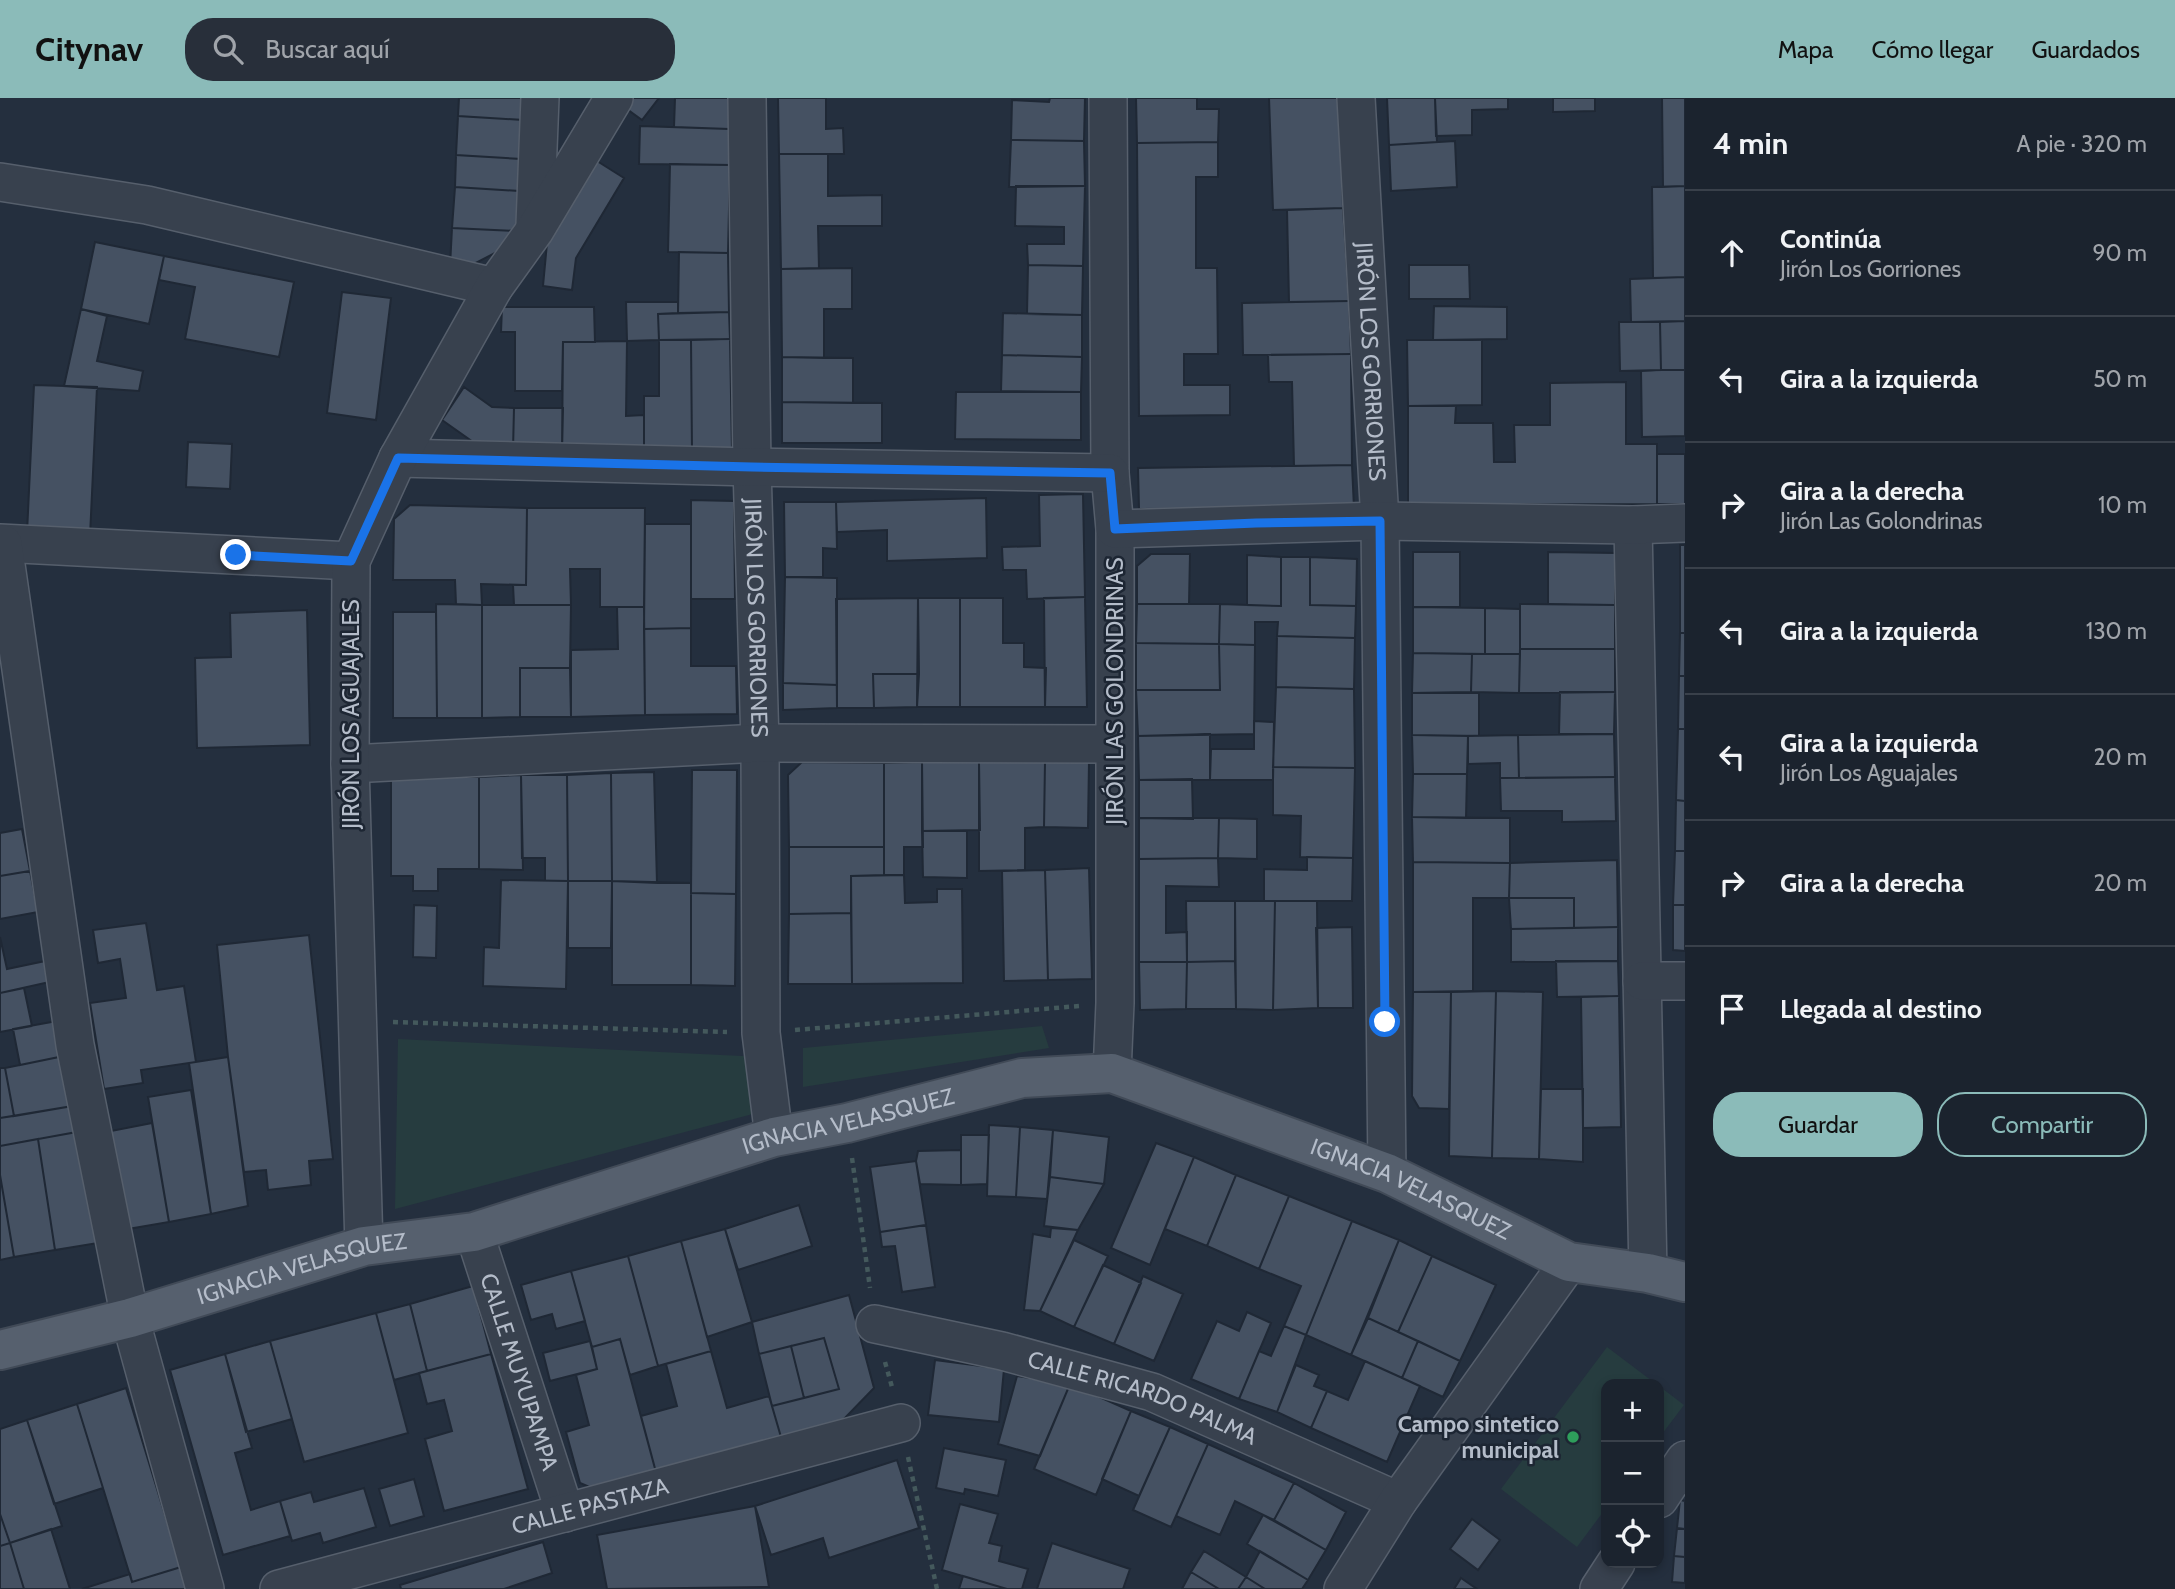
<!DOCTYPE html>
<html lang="es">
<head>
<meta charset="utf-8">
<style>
	:root { --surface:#1b232e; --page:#282f3a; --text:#f1f3f6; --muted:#a0a4aa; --line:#39404a; --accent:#8bbbb9 }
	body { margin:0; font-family:Cabin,sans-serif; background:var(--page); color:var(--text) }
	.controls { position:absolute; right:21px; bottom:21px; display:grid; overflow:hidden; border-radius:14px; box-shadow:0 4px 10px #0003 }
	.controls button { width:63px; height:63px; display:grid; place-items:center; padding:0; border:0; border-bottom:2px solid var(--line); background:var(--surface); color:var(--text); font:35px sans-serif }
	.stop { position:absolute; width:21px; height:21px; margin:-16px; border:5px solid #1a73e8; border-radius:50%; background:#fff }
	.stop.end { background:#1a73e8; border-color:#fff; box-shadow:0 2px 7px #0008 }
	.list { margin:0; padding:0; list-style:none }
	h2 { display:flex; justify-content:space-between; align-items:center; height:91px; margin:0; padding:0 28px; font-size:30px }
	h2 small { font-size:23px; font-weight:400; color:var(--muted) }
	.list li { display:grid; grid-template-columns:46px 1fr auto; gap:21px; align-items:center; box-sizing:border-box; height:126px; padding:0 28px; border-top:2px solid var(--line) }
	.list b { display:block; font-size:26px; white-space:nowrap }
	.list p { margin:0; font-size:23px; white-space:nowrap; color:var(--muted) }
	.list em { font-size:23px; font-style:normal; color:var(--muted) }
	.actions { display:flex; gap:14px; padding:21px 28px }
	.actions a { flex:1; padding:16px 0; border:2px solid var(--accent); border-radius:28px; text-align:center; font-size:24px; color:var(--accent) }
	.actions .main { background:var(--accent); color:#111 }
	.icon { flex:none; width:38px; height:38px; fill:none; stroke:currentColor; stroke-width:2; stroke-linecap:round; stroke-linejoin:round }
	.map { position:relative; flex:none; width:1685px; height:1491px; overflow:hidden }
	header { display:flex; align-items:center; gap:42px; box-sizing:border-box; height:98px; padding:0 35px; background:var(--accent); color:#111 }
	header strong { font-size:33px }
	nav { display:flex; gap:38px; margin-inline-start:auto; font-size:24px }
	.search { width:490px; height:63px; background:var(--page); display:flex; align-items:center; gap:18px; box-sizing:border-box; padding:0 24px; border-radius:28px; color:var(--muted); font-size:26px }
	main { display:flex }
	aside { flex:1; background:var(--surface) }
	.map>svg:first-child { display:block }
</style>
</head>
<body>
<header>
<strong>Citynav</strong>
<div class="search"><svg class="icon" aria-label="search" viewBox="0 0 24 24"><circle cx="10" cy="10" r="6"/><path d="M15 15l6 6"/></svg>Buscar aquí</div>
<nav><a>Mapa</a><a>Cómo llegar</a><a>Guardados</a></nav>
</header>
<main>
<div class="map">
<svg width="1685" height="1491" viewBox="0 0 1685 1491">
	<rect width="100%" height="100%" fill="#242f3e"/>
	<path fill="#263c3f" d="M1042 928 1049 950 803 989V950Z
		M398 941 762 959 772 1011 395 1111Z
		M1607 1249 1656 1286H1606V1410L1577 1449 1501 1391Z
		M1659 1288 1684 1307 1659 1340Z"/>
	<path fill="#455162" stroke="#1f2835" stroke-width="2" d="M459 0H525L523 22 458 18Z
		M624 0H659L642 22 620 6Z
		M675 0H730L729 31 674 29Z
		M778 0H826V31L843 30 844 56H779Z
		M1050 0H1085L1084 43 1011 42 1012 2 1049 4Z
		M1136 0H1197V11H1219L1218 44 1137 45Z
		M1269 0H1340L1343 110 1273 112Z
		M1387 0H1435L1437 44 1389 47Z
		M1435 0H1508V11L1472 12V37L1436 38Z
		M1553 0H1595V13L1553 14Z
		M1662 0H1685V88L1663 89Z
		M458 18 523 22 521 61 456 57Z
		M640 28 729 31 730 67 639 66Z
		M1011 42 1084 43 1085 88 1009 89Z
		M1455 43 1457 89 1391 93 1389 47Z
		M1218 44V79H1196V170H1217L1218 256H1184V287H1230V317L1139 318 1137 45Z
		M779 56H828V98L882 97V128H818L819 170 781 171Z
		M456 57 521 61 519 93 455 89Z
		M597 63 624 80 576 160 572 192 543 188 547 145Z
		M670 66 730 67 728 155 668 154Z
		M1016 88H1085L1083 168 1028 167 1027 146H1064V129L1015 128Z
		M1685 88V179L1653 180 1652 89Z
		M455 89 519 93 517 133 452 130Z
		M1343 110 1349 203 1289 204 1287 112Z
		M452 130 517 133 516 144 470 168H450Z
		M95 144 164 158 149 226 81 211Z
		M679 154 728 155 729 214 678 215Z
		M164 158 294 184 279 259 185 241 195 189 159 182Z
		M1028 167 1083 168 1082 217 1027 216Z
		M1409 167H1469L1470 201H1409Z
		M852 170V211H824V260L782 259 781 171Z
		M1685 179V223L1631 224 1630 181Z
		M342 194 391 200 376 322 327 315Z
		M1349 203 1351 256 1243 257 1242 205Z
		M626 204H678V215L658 216 659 242 627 243Z
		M1434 208 1507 209V241L1433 242Z
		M502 209H594L595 244H563L562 293H515V234H501Z
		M81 211 107 218 97 263 143 273 139 293 64 288Z
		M729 214 730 241 659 242 658 216Z
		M1003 215 1082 217V259L1002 257Z
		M1685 223V272H1661L1660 224Z
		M1619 224H1660L1661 272 1620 273Z
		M730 241 732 353 692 354 691 242Z
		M659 242H691L692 354H644V298H659Z
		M1407 242H1482V307L1408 308Z
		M627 243 626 318 644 317V354H562L563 244Z
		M1351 256 1352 367 1294 368 1292 284H1269L1268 257Z
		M1002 257 1082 259 1081 294 1001 293Z
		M782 259 853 260V305L782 304Z
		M1661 272H1685V338L1642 339 1641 273Z
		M1626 284V346H1657V406L1408 407V308H1456L1455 325H1493L1494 364H1515L1514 327H1550V285Z
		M34 287 97 289 90 438 27 435Z
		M464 289 492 309 514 310 513 352 483 351 442 322Z
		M956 294H1081V342L955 341Z
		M782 304 882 305V345H782Z
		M514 310H563L562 354 513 352Z
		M188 344 232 346 230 391 186 389Z
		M1657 356H1685V406H1657Z
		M1352 367 1354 410 1139 411 1138 370Z
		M1083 396 1085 499 1027 501 1026 472H1003L1002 449 1040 448 1039 397Z
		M986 400 987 460 887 463V432L837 434 836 404Z
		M691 402 734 403 735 501H691Z
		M784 404H836L837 451 823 450V479H785Z
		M410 407 527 410 526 487 481 486 482 507 456 506 455 482H393L394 421Z
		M527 410H645L644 509H600V471H570L571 507H514L513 487H526Z
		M645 426H691V530L644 531Z
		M1680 447H1685V535H1680Z
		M1413 454H1460V509H1413Z
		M1548 454 1616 455 1615 507 1548 506Z
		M1151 456H1190L1189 506H1137V468Z
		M1247 457 1281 459V508L1247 507Z
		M1281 459H1310V507L1356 508 1355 540 1277 538 1278 524H1255V547L1219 546 1220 506 1281 508Z
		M1310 459 1357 461 1356 508 1310 507Z
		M785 479 837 480V587L783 585Z
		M1085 499 1087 609H1045L1044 500Z
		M918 500H960V609H917Z
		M918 500 919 576H873L874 610H837L836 501Z
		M960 500H1003V545H1024V569L1046 570 1045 609H960Z
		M436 506 482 507V620H437Z
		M1137 506H1220L1219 546 1136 545Z
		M1520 506 1615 507V551H1520Z
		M482 507H571L570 570H520V619L482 620Z
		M617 509H644L645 617 571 619V552L618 551Z
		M1413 509 1485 510V556L1413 555Z
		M1485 510 1520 511V556H1485Z
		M307 512 310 647 197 650 195 560 231 559 230 515Z
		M393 514H436L437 620H393Z
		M691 530V568H736L737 616 645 617 644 531Z
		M1680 535H1685V578H1679Z
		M1277 538 1355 540 1354 591 1276 589Z
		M1136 545 1219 546 1220 592H1136Z
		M1219 546 1255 547 1254 636 1138 638 1136 592H1220Z
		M1520 551H1615V594L1519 595Z
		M1413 555 1472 556 1471 594 1412 595Z
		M1472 556H1520L1519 595 1471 594Z
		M520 570H570L571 619H520Z
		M873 576H919L917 609 874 610Z
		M1679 578H1685V631H1678Z
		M783 585 837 587V610L783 612Z
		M1276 589 1354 591 1355 670 1273 669Z
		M1560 594H1615L1614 636H1559Z
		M1412 595H1479V638L1412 637Z
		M1254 623 1274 624 1273 682H1210L1211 651H1254Z
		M1678 631H1685V703L1676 702Z
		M1210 636V682H1139L1138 638Z
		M1614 636 1615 679 1519 680 1518 637Z
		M1412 637 1468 638 1467 676H1413Z
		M1518 637 1519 680H1500V665L1468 666V638Z
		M802 664 884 665V749H789L788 677Z
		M922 664 923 749H904V777H884V665Z
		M922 664H979L980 732 922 733Z
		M979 664H1045L1044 729 1025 730V772L979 773Z
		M1045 664H1089L1088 730 1044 729Z
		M1273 669 1355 670 1353 760 1300 759 1301 718 1273 717Z
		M692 672H737L736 796 691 795Z
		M654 674 657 785 612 783 611 675Z
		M611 675 612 783H568L567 677Z
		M1413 676H1467L1466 720 1412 719Z
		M521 677H567L568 783H545V760H522Z
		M521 677 523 772 479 771V679Z
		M391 679H479V771H438V793H413V778H391Z
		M1615 679 1616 723 1562 724V713H1501L1500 680Z
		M1192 681 1193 721 1139 720V682Z
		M1676 702 1685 703V753H1675Z
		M1412 719 1510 720V765L1413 764Z
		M1139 720H1219L1218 760 1139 761Z
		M1219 720 1257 721V761L1218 760Z
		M22 731 30 773 0 778V735Z
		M922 733H967V780L923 779Z
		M789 749H884V777L851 778V815L789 816Z
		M1675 753H1685V807H1673Z
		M1307 759 1353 760 1352 803H1264V771L1307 772Z
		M1218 760 1219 789 1166 788V835L1187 834V864H1139V761Z
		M1617 762 1618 829 1574 830V800H1509L1510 765Z
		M1413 764 1510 765 1509 800H1473V893L1413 894Z
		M1089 770 1092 881 1048 882 1045 772Z
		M1045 772 1048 882 1004 883 1002 773Z
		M30 773 38 814 0 821V778Z
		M904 777 905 805 937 804V791H962L963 885 852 886 851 778Z
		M501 782 568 783 566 891 483 888 484 849 499 850Z
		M568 783H612L611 850H568Z
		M612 783 691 785V887H612Z
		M691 795 736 796 735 888 691 887Z
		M1509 800H1574V830L1511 831Z
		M1186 803H1235V863L1187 864Z
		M1235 803H1275L1273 912 1236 911Z
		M1275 803H1317L1318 910 1273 912Z
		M414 807 437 808 436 860 413 859Z
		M1673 807H1685V853L1673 852Z
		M851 815 852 886H788L789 816Z
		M146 825 157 892 184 888 196 964 141 972 143 985 104 991 90 905 126 900 120 861 98 865 93 832Z
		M1352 829 1353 910H1318L1316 830Z
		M1618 829V863L1511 864V831Z
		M309 837 333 1061 309 1063 311 1087 268 1092 266 1072 244 1074 228 959 217 847Z
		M0 839 7 871 50 862 54 883 0 895Z
		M1235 863 1236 911H1186L1187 864Z
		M1556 863H1618L1619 898 1557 899Z
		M1139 864H1187L1186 911 1140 912Z
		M24 890 32 928 0 934V895Z
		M1496 893 1543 894 1539 1061 1492 1060Z
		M1496 893 1492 1060 1449 1058 1451 894Z
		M1413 894H1451L1449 1011 1419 1010 1412 998Z
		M1619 898 1621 1029 1583 1030 1581 899Z
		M57 923 64 958 20 967 13 931Z
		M64 958 73 1008 14 1018 5 970Z
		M228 959 248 1108 211 1116 189 965Z
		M0 970H5L14 1018 0 1020Z
		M1541 991H1583V1064L1539 1061Z
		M191 992 211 1116 169 1124 148 999Z
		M73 1008 77 1034 0 1048V1020Z
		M152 1025 169 1124 128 1131 111 1033Z
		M989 1027 1020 1029 1016 1099 987 1098Z
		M1020 1029 1053 1032 1047 1101 1016 1099Z
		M1053 1032 1109 1039 1104 1086 1050 1079Z
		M77 1034 98 1145 55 1152 38 1041Z
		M961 1037H989L987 1086 961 1087Z
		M38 1041 55 1152 14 1159 0 1077V1048Z
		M1156 1045 1194 1059 1150 1167 1111 1150Z
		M961 1052V1087L920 1086 916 1063 918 1053Z
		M1194 1059 1236 1077 1207 1148 1165 1131Z
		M916 1063 926 1127 880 1134 870 1069Z
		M0 1077 14 1159 0 1162Z
		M1236 1077 1289 1098 1259 1171 1207 1148Z
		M1050 1079 1104 1086 1078 1132 1044 1128Z
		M1289 1098 1352 1123 1306 1237 1284 1228 1301 1188 1259 1171Z
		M799 1107 812 1148 738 1172 725 1131Z
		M1352 1123 1399 1142 1351 1257 1306 1237Z
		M926 1127 935 1189 902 1194 895 1148 882 1149 880 1134Z
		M1051 1130 1078 1132 1040 1213 1024 1212 1033 1136 1050 1139Z
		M725 1131 752 1224 707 1239 681 1143Z
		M1074 1142 1108 1158 1074 1229 1040 1213Z
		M1399 1142 1432 1158 1398 1234 1368 1220Z
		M681 1143 711 1253 658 1268 628 1158Z
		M628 1158 658 1268 630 1277 620 1241 592 1249 571 1173Z
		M1432 1158 1496 1187 1460 1263 1398 1234Z
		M1103 1167 1141 1185 1114 1246 1074 1229Z
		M571 1173 585 1223 556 1231 552 1216 531 1222 521 1187Z
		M1143 1178 1183 1196 1154 1263 1114 1246Z
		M473 1188 491 1256 427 1273 410 1206Z
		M849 1197 874 1290 841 1324 781 1339 772 1308 839 1291 824 1240 759 1256 752 1224Z
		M410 1206 427 1273 394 1282 376 1215Z
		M1247 1214 1271 1225 1239 1301 1191 1281 1217 1223 1239 1233Z
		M376 1215 408 1335 304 1364 270 1243Z
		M1368 1220 1418 1243 1402 1280 1351 1257Z
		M1284 1228 1306 1237 1277 1314 1239 1301 1259 1253 1271 1258Z
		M824 1240 839 1291 804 1300 791 1248Z
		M620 1241 657 1378 599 1393 580 1385 566 1334 589 1327 576 1277 597 1271 592 1249Z
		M270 1243 292 1321 246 1334 225 1256Z
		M590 1243 597 1271 550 1283 543 1255Z
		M1418 1243 1460 1263 1443 1299 1402 1280Z
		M791 1248 804 1300 772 1308 759 1256Z
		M711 1253 727 1310 769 1298 781 1339 657 1378 641 1318 677 1308 666 1266Z
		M225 1256 252 1350 235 1355 251 1412 280 1403 290 1438 223 1457 170 1272Z
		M491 1256 528 1391 444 1413 425 1341 452 1333 444 1302 427 1306 419 1275Z
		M935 1262 1004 1271 999 1324 928 1317Z
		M1365 1263 1420 1288 1387 1364 1311 1330 1327 1293 1348 1302Z
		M1296 1267 1319 1277 1314 1288 1327 1293 1311 1330 1277 1314Z
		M1017 1278 1070 1286 1040 1358 998 1346Z
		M1070 1286 1131 1313 1096 1397 1034 1371Z
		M126 1290 181 1469 132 1484 77 1306Z
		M77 1306 103 1390 54 1406 27 1322Z
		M1131 1313 1170 1329 1139 1398 1102 1381Z
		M27 1322 62 1428 10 1445 0 1416V1331Z
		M1170 1329 1208 1346 1171 1429 1133 1412Z
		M1208 1346 1294 1385 1274 1422 1235 1403 1220 1437 1176 1418Z
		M944 1350 1006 1362 998 1398 965 1391 964 1396 936 1390Z
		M897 1362 919 1430 829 1460 823 1440 771 1457 755 1408Z
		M414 1381 424 1418 390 1428 379 1391Z
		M1294 1385 1346 1414 1326 1452 1274 1422Z
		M364 1390 376 1429 323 1445 320 1435 292 1443 280 1403 311 1394 314 1404Z
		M1680 1402 1685 1403V1431L1677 1430Z
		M960 1406 998 1416 989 1445 1002 1448 999 1463 1028 1471 1022 1491H1007L942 1472Z
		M755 1408 769 1489 607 1491 597 1437Z
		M0 1416 10 1445 0 1448Z
		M1263 1417 1326 1452 1308 1482 1247 1446Z
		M1472 1421 1500 1442 1478 1472 1450 1451Z
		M1677 1430 1685 1431V1459L1674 1458Z
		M51 1431 70 1491H24L10 1445Z
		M543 1444 552 1475 504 1491H401L400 1487Z
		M10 1445 24 1491H0V1448Z
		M1052 1445 1130 1471 1123 1491H1037Z
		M1204 1453 1246 1479 1238 1491H1219L1191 1474Z
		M1260 1453 1308 1482 1302 1491H1265L1246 1479Z
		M1674 1458 1685 1459V1485L1672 1484Z
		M181 1469 188 1491H82L130 1476 132 1484Z
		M1191 1474 1219 1491H1182Z
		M963 1478 1007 1491H959Z
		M1246 1479 1265 1491H1238Z
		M1461 1480 1477 1491H1454Z"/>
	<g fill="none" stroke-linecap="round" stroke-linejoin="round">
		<defs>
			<g id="minor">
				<path id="s1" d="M747 0 752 369 760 645 761 935 774 1039"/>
				<path d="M1108 0 1110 375 1115 431V905L1112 975"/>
				<path id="s2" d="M1356 0 1380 423 1387 1075"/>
				<path d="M0 84 147 107 494 189"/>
				<path d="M535 127 540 0"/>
				<path d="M398 360 752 369 1110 375"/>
				<path d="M1633 427 1648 1175"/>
				<path d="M1115 431 1380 423 1633 427 1685 425"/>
				<path d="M0 445 351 463"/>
				<path d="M3 446 75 947 130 1220 205 1491"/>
				<path d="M350 666 760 645 1113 646"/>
				<path d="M1642 883H1685"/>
				<path id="s3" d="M474 1134 565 1415"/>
				<path d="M364 1148 350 666 351 463 398 360 494 189 535 132 614 0"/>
				<path id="s4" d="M875 1226 1002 1253 1152 1294 1398 1403"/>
				<path d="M1659 1401 1685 1362"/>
				<path id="s5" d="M279 1491 901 1325"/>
				<path d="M1343 1491 1398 1403 1569 1164"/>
				<path d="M1599 1491 1616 1465"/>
			</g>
			<g id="major">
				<path id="s6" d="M0 1252 130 1220 364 1148 474 1134 774 1039 847 1025 1022 980 1112 975 1387 1075 1569 1164 1648 1175 1685 1184"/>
			</g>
		</defs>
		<use href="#minor" stroke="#565f6c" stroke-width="40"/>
		<use href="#major" stroke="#414a57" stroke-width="42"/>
		<path stroke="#44595c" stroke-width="4.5" stroke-dasharray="5 5" stroke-linecap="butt" d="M393 924 727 934
			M795 932 1079 908
			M852 1060 870 1190
			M885 1264 892 1289
			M908 1359 937 1491"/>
		<use href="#minor" stroke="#38414e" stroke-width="37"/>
		<use href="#major" stroke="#56606e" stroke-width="38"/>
	</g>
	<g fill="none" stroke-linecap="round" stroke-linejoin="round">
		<path stroke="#1a73e8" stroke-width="9" d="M236 457 351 463 398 360 752 369 1110 375 1115 431 1256 425 1380 423 1385 924"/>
	</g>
	<circle fill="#2e9e5b" stroke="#1d2633" stroke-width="2.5" cx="1573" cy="1339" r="7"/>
	<g text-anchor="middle" stroke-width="5" stroke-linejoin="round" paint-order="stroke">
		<g font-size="23" fill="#b4bcc9" stroke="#1d2633">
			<text dy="8" stroke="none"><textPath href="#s2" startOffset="264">JIRÓN LOS GORRIONES</textPath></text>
			<text dy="8" stroke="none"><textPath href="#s1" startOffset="520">JIRÓN LOS GORRIONES</textPath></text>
			<text transform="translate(1115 593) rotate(-90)" y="8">JIRÓN LAS GOLONDRINAS</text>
			<text transform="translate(351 616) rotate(-90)" y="8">JIRÓN LOS AGUAJALES</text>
			<text dy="8" stroke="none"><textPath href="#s6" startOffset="880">IGNACIA VELASQUEZ</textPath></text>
			<text dy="8" stroke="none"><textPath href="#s6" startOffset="1470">IGNACIA VELASQUEZ</textPath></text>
			<text dy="8" stroke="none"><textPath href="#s6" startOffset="313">IGNACIA VELASQUEZ</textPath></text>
			<text dy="8" stroke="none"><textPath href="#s3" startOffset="147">CALLE MUYUPAMPA</textPath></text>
			<text dy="8" stroke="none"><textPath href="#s4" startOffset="278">CALLE RICARDO PALMA</textPath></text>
			<text dy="8" stroke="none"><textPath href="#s5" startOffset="322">CALLE PASTAZA</textPath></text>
		</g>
		<g font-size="23" font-weight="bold" fill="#b4bcc9" stroke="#1d2633" text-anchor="end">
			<text x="1559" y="1334">Campo sintetico<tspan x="1559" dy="26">municipal</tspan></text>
		</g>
	</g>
</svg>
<div class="controls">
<button>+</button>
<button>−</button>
<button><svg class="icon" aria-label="locate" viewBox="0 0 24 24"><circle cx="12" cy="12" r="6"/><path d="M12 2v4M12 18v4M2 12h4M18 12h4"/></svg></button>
</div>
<div class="stop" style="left:1385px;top:924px"></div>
<div class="stop end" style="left:236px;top:457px"></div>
</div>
<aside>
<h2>4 min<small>A pie · 320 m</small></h2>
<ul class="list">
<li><svg class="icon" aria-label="ahead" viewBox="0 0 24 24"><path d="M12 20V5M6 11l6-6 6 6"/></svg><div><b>Continúa</b><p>Jirón Los Gorriones</p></div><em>90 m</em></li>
<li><svg class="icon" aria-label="left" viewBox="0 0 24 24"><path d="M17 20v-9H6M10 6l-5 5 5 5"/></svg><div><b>Gira a la izquierda</b></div><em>50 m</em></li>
<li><svg class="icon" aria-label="right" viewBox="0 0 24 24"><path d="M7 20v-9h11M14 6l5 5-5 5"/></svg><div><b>Gira a la derecha</b><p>Jirón Las Golondrinas</p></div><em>10 m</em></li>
<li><svg class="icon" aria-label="left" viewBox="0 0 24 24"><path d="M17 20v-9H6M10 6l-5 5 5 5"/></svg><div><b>Gira a la izquierda</b></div><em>130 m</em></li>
<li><svg class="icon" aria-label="left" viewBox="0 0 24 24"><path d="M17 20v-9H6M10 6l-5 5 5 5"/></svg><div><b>Gira a la izquierda</b><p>Jirón Los Aguajales</p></div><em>20 m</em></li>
<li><svg class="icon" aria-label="right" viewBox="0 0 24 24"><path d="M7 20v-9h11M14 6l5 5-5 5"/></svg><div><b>Gira a la derecha</b></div><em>20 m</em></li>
<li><svg class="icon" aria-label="arrive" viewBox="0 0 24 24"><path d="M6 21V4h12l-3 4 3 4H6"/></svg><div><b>Llegada al destino</b></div></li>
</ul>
<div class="actions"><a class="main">Guardar</a><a>Compartir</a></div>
</aside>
</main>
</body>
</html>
